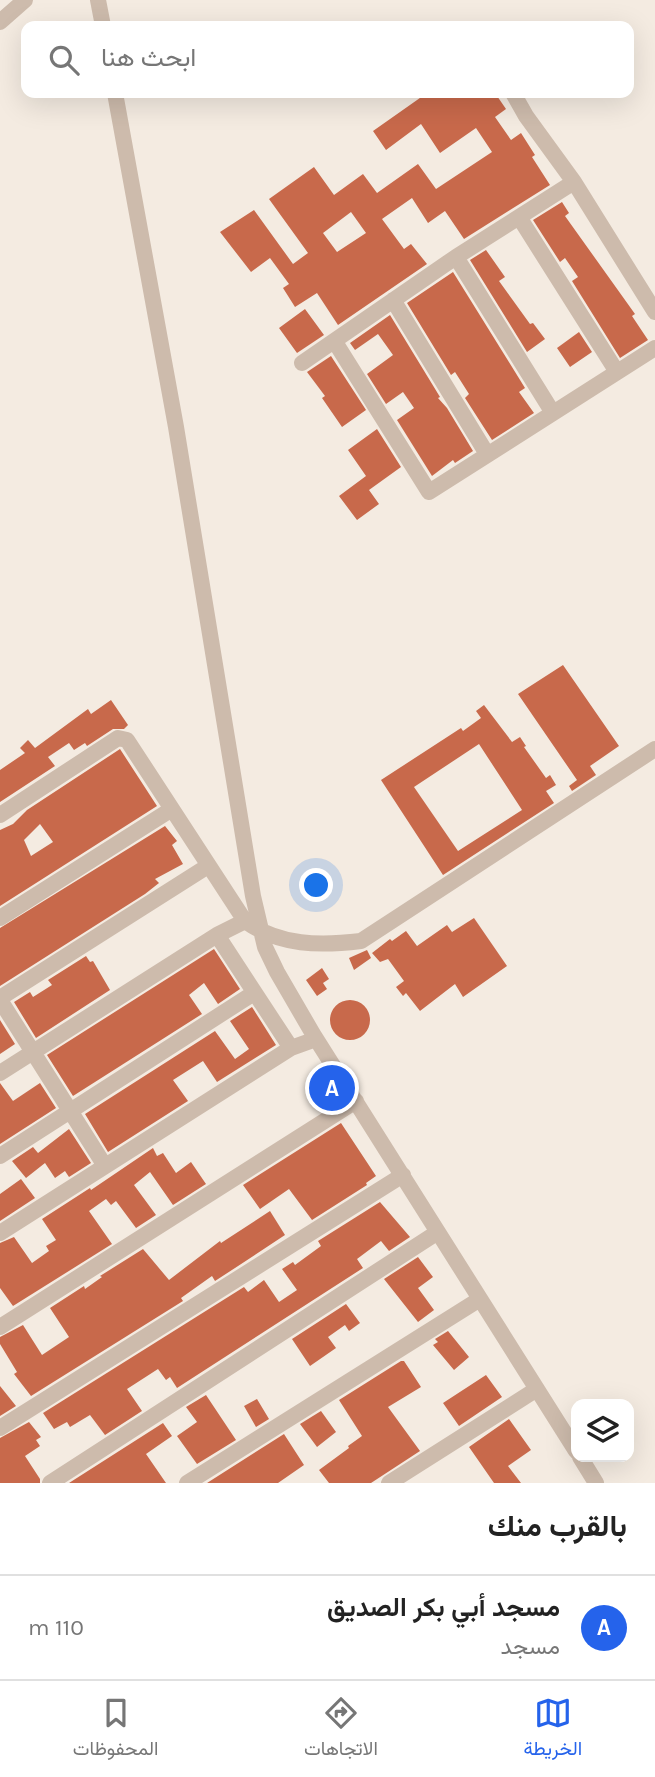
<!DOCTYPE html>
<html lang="ar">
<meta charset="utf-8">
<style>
:root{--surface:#fff;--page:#f6f6f6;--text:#222;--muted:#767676;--line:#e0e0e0;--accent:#2563eb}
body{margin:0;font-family:Karla,Vazirmatn,sans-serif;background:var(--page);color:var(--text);direction:rtl}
.controls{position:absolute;right:21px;bottom:21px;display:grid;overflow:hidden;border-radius:14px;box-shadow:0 7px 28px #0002}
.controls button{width:63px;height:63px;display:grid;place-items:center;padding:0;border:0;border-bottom:2px solid var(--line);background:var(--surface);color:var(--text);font:35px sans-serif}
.you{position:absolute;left:317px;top:886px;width:24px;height:24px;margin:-18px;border:5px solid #fff;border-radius:50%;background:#1a73e8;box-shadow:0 0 0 10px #1a73e833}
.badge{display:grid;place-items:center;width:46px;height:46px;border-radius:50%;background:var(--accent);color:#fff;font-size:23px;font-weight:700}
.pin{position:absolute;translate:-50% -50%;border:4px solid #fff;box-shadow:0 2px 7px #0006}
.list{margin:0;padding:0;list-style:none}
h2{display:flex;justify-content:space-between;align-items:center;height:91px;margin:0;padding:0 28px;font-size:30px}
h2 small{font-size:23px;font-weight:400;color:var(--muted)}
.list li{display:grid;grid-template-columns:46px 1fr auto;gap:21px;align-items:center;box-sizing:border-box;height:105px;padding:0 28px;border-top:2px solid var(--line)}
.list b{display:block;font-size:26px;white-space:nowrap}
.list p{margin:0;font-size:23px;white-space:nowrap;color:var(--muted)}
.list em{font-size:23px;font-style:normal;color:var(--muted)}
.icon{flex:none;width:38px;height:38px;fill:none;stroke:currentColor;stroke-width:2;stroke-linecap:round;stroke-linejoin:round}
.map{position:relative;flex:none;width:655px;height:1483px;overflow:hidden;direction:ltr}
.search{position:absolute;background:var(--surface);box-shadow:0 7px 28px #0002;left:21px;right:21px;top:21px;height:77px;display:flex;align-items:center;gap:18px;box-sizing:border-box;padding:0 24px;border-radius:14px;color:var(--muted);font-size:26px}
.sheet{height:196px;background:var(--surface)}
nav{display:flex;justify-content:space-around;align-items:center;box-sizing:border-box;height:98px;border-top:2px solid var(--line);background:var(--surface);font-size:19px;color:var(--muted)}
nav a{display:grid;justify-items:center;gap:4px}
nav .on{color:var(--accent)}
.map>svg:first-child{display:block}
.building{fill:#c8694b;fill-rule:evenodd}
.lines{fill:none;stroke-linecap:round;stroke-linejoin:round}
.minor{stroke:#cdbbac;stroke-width:16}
</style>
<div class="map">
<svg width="655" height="1483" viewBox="0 0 655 1483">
<rect width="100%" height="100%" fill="#f4ebe1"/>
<path class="building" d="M 427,93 L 495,93 L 506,109 L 495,117 L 511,140 L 521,133 L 535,155 L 532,157 L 550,185 L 464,239 L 445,211 L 428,223 L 412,198 L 382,219 L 404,249 L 411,244 L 427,264 L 338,325 L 317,293 L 295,307 L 283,288 L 289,284 L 270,258 L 251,272 L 220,232 L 254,210 L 293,264 L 308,253 L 269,199 L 314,167 L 334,195 L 363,174 L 377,193 L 418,164 L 436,189 L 492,152 L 476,128 L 440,153 L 421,124 L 386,150 L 373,131 ZM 351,212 L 366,233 L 337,252 L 323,233 Z
M 562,202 L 569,213 L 565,216 L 635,314 L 632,316 L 648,340 L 620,358 L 572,281 L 578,277 L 565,258 L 560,262 L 533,220 Z
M 486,250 L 505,277 L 499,281 L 530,324 L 533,323 L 545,339 L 527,352 L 470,260 Z
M 453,272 L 525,388 L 519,392 L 534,413 L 492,440 L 465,398 L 469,394 L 455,372 L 451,375 L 407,303 Z
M 305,309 L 324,335 L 297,353 L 279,328 Z
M 390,315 L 440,397 L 438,398 L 447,408 L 473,451 L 455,463 L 453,460 L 432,476 L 397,420 L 414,408 L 403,392 L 386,404 L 367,374 L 393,355 L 378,334 L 355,350 L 350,343 Z
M 579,332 L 592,352 L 570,367 L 557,348 Z
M 331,356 L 366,410 L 342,427 L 322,398 L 325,396 L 307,372 Z
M 377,429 L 401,467 L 369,490 L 379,504 L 357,520 L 339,496 L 366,476 L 348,450 Z
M 563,665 L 619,746 L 590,766 L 596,775 L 572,791 L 569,786 L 577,780 L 518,694 Z
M 111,700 L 128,725 L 124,729 L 113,729 L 87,746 L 85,743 L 74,750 L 69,743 L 48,757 L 55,766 L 0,802 L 0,770 L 25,753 L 20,748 L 28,740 L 35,748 L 88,709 L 91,714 Z
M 484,705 L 512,742 L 520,737 L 526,746 L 524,747 L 546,778 L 550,775 L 556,785 L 546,791 L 554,803 L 443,875 L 381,780 L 461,728 L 463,731 L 481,718 L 476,711 ZM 479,744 L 522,810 L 458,851 L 414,787 Z
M 120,749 L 157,806 L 0,906 L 0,830 L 13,824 L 27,810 ZM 40,824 L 53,842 L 31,856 L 24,840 Z
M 165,826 L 177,841 L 172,845 L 183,864 L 155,879 L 159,883 L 145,894 L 0,986 L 0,928 Z
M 474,918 L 507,966 L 463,997 L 455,984 L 420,1011 L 406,993 L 403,996 L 396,987 L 404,981 L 388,959 L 380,962 L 372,953 L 390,939 L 392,941 L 406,931 L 417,946 L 447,925 L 452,932 Z
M 214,949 L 240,989 L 218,1004 L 204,983 L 189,995 L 202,1014 L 73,1096 L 47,1055 Z
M 367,950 L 371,958 L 354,970 L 349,958 Z
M 86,956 L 90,962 L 93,961 L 110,990 L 36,1038 L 14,1002 L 30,992 L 33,997 L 52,985 L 48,980 Z
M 322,968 L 329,979 L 323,983 L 327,989 L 317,996 L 306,980 Z
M330 1020a20 20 0 1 1 40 0a20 20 0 1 1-40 0Z
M 252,1007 L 276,1045 L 217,1082 L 203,1061 L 173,1080 L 188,1101 L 108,1152 L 85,1114 L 215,1031 L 235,1059 L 249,1049 L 230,1021 Z
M 0,1020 L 15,1044 L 0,1054 Z
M 327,1076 L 341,1098 L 335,1102 L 320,1081 Z
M 0,1083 L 13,1101 L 40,1083 L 56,1108 L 0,1144 Z
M 341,1123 L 376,1176 L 366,1183 L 367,1185 L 312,1220 L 289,1189 L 260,1209 L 243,1185 Z
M 69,1129 L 91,1163 L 69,1177 L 65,1171 L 55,1178 L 45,1163 L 26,1178 L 12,1161 L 33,1147 L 38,1153 Z
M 153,1148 L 157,1156 L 163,1153 L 176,1173 L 191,1162 L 206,1184 L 173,1205 L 150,1172 L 134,1185 L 156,1215 L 136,1228 L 116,1201 L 111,1205 L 106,1199 L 89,1211 L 112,1244 L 13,1306 L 0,1288 L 0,1243 L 14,1237 L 32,1263 L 49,1251 L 46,1246 L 56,1240 L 42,1219 L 90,1188 L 91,1190 Z
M 21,1179 L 35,1198 L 0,1221 L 0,1194 Z
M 380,1202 L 410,1237 L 389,1251 L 381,1241 L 357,1259 L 363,1268 L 177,1388 L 170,1377 L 166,1380 L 158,1369 L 127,1389 L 142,1411 L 105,1435 L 90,1415 L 70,1427 L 67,1422 L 54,1429 L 43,1413 L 244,1287 L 248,1292 L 264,1280 L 279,1302 L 297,1290 L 282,1269 L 293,1262 L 295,1265 L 321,1246 L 318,1241 Z
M 270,1211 L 285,1235 L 235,1268 L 215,1281 L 212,1276 L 181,1298 L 183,1301 L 31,1396 L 14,1374 L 17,1372 L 0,1344 L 0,1337 L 23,1325 L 42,1355 L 69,1337 L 50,1308 L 84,1286 L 85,1289 L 102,1277 L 100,1276 L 143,1249 L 169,1280 L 220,1241 L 221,1243 Z
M 418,1257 L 433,1277 L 418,1288 L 434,1310 L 418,1322 L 384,1279 Z
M 346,1304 L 360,1323 L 349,1331 L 345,1325 L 328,1337 L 336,1348 L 310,1366 L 292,1339 Z
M 448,1331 L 469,1357 L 454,1370 L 433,1345 L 438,1342 L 435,1339 Z
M 401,1361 L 404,1361 L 421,1387 L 388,1407 L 420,1451 L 371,1483 L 329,1483 L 319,1470 L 349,1448 L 348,1446 L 362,1436 L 339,1400 Z
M 486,1375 L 502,1397 L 459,1426 L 443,1403 Z
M 0,1386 L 16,1406 L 0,1416 Z
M 206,1395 L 236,1440 L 197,1464 L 177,1436 L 197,1422 L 186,1407 Z
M 257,1399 L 269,1419 L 256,1427 L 244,1406 Z
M 321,1411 L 336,1432 L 317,1447 L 300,1424 Z
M 509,1419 L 531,1450 L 508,1466 L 521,1483 L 494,1483 L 469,1447 Z
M 29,1422 L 41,1437 L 36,1440 L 40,1446 L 25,1456 L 40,1479 L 40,1483 L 0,1483 L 0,1438 Z
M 163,1423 L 172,1436 L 146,1454 L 166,1483 L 69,1483 Z
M 284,1434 L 304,1465 L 278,1483 L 207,1483 Z"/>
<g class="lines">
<path class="minor" d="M 98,0 L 103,26
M 0,22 L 25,0
M 115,93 L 176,427 L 253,896 L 265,947 L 277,972 L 313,1034 L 576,1451
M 513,93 L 526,116 L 574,182
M 519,217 L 617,372
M 456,257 L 553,413
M 393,300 L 487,454
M 335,342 L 429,492 L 655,348
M 302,363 L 456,257 L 574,182 L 655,312
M 0,815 L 118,738 L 127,740 L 245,921 C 280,946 320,946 361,941 L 655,749
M 0,918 L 172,809
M 217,935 L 291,1048
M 0,998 L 208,866
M 0,1000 L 105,1166
M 0,1073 L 217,935 L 245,921
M 0,1156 L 254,993
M 0,1233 L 291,1048 L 316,1039
M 0,1327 L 356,1101
M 0,1428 L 403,1175
M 580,1457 L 596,1483
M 50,1483 L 438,1232
M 187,1483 L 480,1299
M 389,1483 L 537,1389"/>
</g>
</svg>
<div class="controls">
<button><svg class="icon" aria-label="layers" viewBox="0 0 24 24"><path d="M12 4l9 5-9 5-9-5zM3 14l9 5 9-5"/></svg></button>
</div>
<div class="you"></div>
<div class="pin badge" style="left:332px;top:1088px">A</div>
<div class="search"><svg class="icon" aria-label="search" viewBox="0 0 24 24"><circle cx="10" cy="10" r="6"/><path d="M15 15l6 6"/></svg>ابحث هنا</div>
</div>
<section class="sheet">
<h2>بالقرب منك<small></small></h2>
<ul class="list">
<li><span class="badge">A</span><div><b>مسجد أبي بكر الصديق</b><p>مسجد</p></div><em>110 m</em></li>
</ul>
</section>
<nav>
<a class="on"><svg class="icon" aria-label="map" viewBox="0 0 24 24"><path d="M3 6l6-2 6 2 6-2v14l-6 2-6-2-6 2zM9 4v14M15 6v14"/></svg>الخريطة</a>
<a><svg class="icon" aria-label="directions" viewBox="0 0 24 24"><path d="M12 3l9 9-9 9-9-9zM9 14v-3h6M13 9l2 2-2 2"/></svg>الاتجاهات</a>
<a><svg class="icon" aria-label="saved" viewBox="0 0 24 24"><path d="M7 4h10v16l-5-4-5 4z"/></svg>المحفوظات</a>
</nav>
